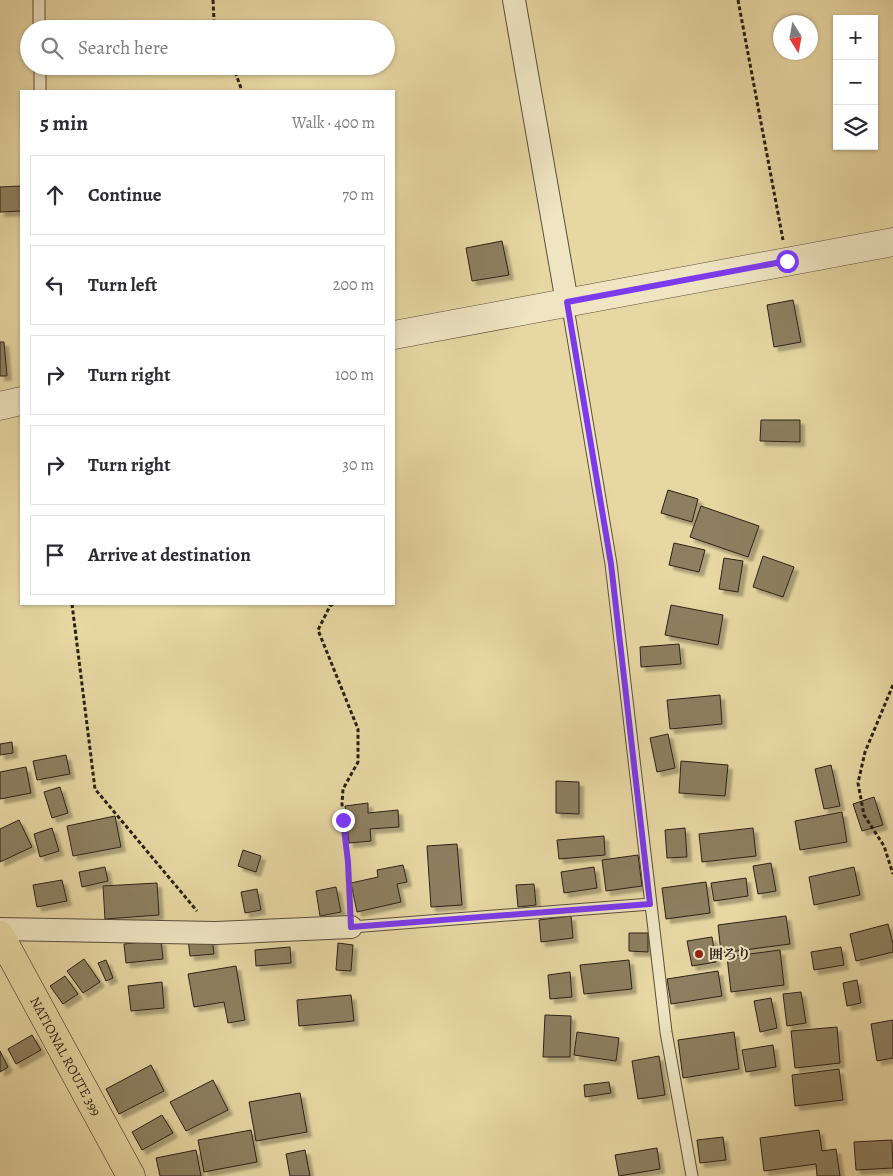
<!DOCTYPE html>
<meta charset="utf-8">
<style>
:root{--surface:#fff;--page:#f2f2f3;--text:#2b2b33;--muted:#7c7c81;--line:#e1e1e2}
body{margin:0;font-family:Alegreya,"Noto Serif JP",serif;background:var(--page);color:var(--text)}
.controls{position:absolute;right:15px;top:15px;display:grid;overflow:hidden;border-radius:0px;box-shadow:0 1px 4px #0004}
.controls button{width:45px;height:45px;display:grid;place-items:center;padding:0;border:0;border-bottom:1px solid var(--line);background:var(--surface);color:var(--text);font:25px sans-serif}
.compass{position:absolute;left:773px;top:15px;width:45px;height:45px;border-radius:50%;background:var(--surface);box-shadow:0 1px 4px #0004;rotate:169deg}
.stop{position:absolute;width:15px;height:15px;margin:-11px;border:4px solid #7c3aed;border-radius:50%;background:#fff}
.stop.end{background:#7c3aed;border-color:#fff;box-shadow:0 1px 5px #0008}
.list{margin:0;padding:0;list-style:none}
h2{display:flex;justify-content:space-between;align-items:center;height:65px;margin:0;padding:0 20px;font-size:21px}
h2 small{font-size:16px;font-weight:400;color:var(--muted)}
.list li{display:grid;grid-template-columns:32px 1fr auto;gap:15px;align-items:center;box-sizing:border-box;height:80px;margin:0 10px 10px;padding:0 10px;border:1px solid var(--line);border-radius:0px}
.list b{display:block;font-size:19px;white-space:nowrap}
.list em{font-size:16px;font-style:normal;color:var(--muted)}
.icon{flex:none;width:28px;height:28px;fill:none;stroke:currentColor;stroke-width:2;stroke-linecap:round;stroke-linejoin:round}
.map{position:relative;flex:none;width:893px;height:1176px;overflow:hidden}
.search{position:absolute;background:var(--surface);box-shadow:0 1px 4px #0004;left:20px;top:20px;width:375px;height:55px;display:flex;align-items:center;gap:12px;box-sizing:border-box;padding:0 18px;border-radius:28px;color:var(--muted);font-size:19px}
.panel{position:absolute;background:var(--surface);box-shadow:0 1px 4px #0004;left:20px;top:90px;width:375px;height:515px;border-radius:0px}
.map>svg:first-child{display:block}
.building{fill:#8d7f60;stroke:#2b2018;filter:url(#shadow)}
.lines{fill:none;stroke-linecap:round;stroke-linejoin:round}
.service-casing{stroke:#5a4e3b;stroke-width:13}
.minor-casing{stroke:#5a4e3b;stroke-width:24}
.tertiary-casing{stroke:#5a4e3b;stroke-width:29}
.trunk-casing{stroke:#2b2018;stroke-width:29}
.path{stroke:#2b2018;stroke-width:3;stroke-dasharray:4 2.5;stroke-linecap:butt}
.service{stroke:#efe5c3;stroke-width:11}
.minor{stroke:#efe5c3;stroke-width:22}
.tertiary{stroke:#efe5c3;stroke-width:28}
.trunk{stroke:#e7d7a3;stroke-width:28}
.route{stroke:#7c3aed;stroke-width:6}
.poi-dot{fill:#8f2418;stroke:#efe5c3;stroke-width:2}
.labels{text-anchor:middle;stroke-width:4;stroke-linejoin:round;paint-order:stroke}
.poi-label{font-size:14px;font-weight:bold;fill:#2b2018;stroke:#efe5c3;text-anchor:start}
.street-label{font-size:14px;fill:#2b2018;stroke:#efe5c3}
</style>
<div class="map">
<svg width="893" height="1176" viewBox="0 0 893 1176">
<defs>
<filter id="shadow"><feDropShadow dx="4.5" dy="4.5" stdDeviation="1" flood-color="#0004"/></filter>
</defs>
<rect width="100%" height="100%" fill="#e7d7a3"/>
<filter id="stains"><feTurbulence type="fractalNoise" baseFrequency=".004" numOctaves="4"/><feColorMatrix values="0 0 0 0 .2 0 0 0 0 .09 0 0 0 0 .02 0 0 0 .5 -.17"/></filter>
<radialGradient id="worn" r=".72"><stop offset=".6" stop-color="#630" stop-opacity="0"/><stop offset="1" stop-color="#630" stop-opacity=".3"/></radialGradient>
<path class="building" d="M 21,186 L 21,211 L 0,212 L 0,187 Z
M 502,241 L 509,275 L 472,281 L 466,248 Z
M 793,300 L 801,342 L 774,347 L 767,305 Z
M 0,342 L 4,342 L 7,376 L 0,376 Z
M 761,420 L 800,420 L 800,442 L 760,441 Z
M 668,490 L 698,499 L 692,522 L 661,513 Z
M 701,506 L 759,526 L 748,557 L 690,537 Z
M 674,543 L 705,550 L 699,572 L 669,565 Z
M 763,556 L 794,567 L 783,597 L 753,587 Z
M 724,558 L 743,561 L 738,592 L 719,589 Z
M 671,605 L 723,615 L 718,645 L 665,635 Z
M 679,644 L 681,664 L 641,667 L 640,647 Z
M 720,695 L 722,724 L 670,729 L 667,700 Z
M 668,734 L 675,768 L 657,772 L 650,738 Z
M 12,742 L 13,753 L 0,755 L 0,744 Z
M 66,755 L 70,774 L 37,780 L 33,761 Z
M 681,761 L 728,765 L 725,796 L 679,793 Z
M 831,765 L 840,806 L 824,809 L 815,769 Z
M 26,767 L 31,793 L 0,799 L 0,772 Z
M 556,781 L 579,782 L 579,814 L 556,813 Z
M 60,787 L 68,813 L 52,818 L 44,792 Z
M 874,797 L 883,825 L 862,831 L 853,804 Z
M 368,803 L 368,813 L 398,810 L 399,827 L 370,829 L 371,841 L 349,843 L 345,806 Z
M 842,812 L 847,842 L 800,850 L 795,821 Z
M 115,816 L 121,847 L 73,856 L 67,826 Z
M 19,820 L 32,847 L 0,862 L 0,829 Z
M 52,828 L 59,851 L 40,857 L 34,834 Z
M 685,828 L 687,857 L 667,858 L 665,830 Z
M 753,828 L 756,856 L 702,862 L 699,834 Z
M 604,836 L 605,855 L 559,859 L 557,840 Z
M 457,844 L 462,905 L 431,907 L 427,846 Z
M 243,850 L 261,856 L 256,872 L 238,866 Z
M 638,855 L 642,886 L 606,891 L 602,860 Z
M 771,863 L 776,891 L 758,894 L 753,866 Z
M 403,865 L 407,882 L 397,884 L 401,902 L 357,912 L 351,883 L 378,877 L 377,870 Z
M 105,867 L 108,881 L 82,887 L 79,872 Z
M 594,867 L 597,888 L 564,893 L 561,872 Z
M 854,867 L 860,895 L 814,905 L 809,877 Z
M 746,878 L 748,896 L 714,901 L 711,883 Z
M 62,880 L 67,901 L 37,907 L 33,885 Z
M 706,882 L 710,913 L 666,919 L 662,888 Z
M 157,883 L 159,915 L 105,919 L 103,886 Z
M 534,884 L 536,905 L 518,907 L 516,885 Z
M 336,887 L 341,912 L 320,916 L 316,891 Z
M 257,889 L 261,910 L 245,913 L 241,892 Z
M 571,916 L 573,938 L 541,942 L 539,920 Z
M 786,916 L 790,944 L 721,953 L 718,925 Z
M 888,924 L 893,944 L 893,952 L 856,961 L 850,934 Z
M 629,933 L 648,933 L 648,952 L 629,951 Z
M 212,937 L 214,954 L 190,956 L 188,939 Z
M 712,937 L 716,962 L 692,966 L 687,941 Z
M 161,940 L 163,959 L 126,963 L 124,944 Z
M 338,943 L 353,945 L 351,971 L 336,970 Z
M 290,947 L 291,963 L 256,966 L 255,950 Z
M 841,947 L 844,965 L 814,970 L 811,952 Z
M 780,950 L 784,985 L 731,992 L 727,957 Z
M 84,959 L 100,982 L 83,993 L 67,971 Z
M 106,960 L 113,978 L 106,981 L 98,963 Z
M 629,960 L 632,989 L 584,994 L 580,965 Z
M 236,966 L 245,1020 L 228,1023 L 224,1002 L 194,1007 L 188,974 Z
M 718,971 L 722,996 L 671,1004 L 667,979 Z
M 570,972 L 572,997 L 550,999 L 548,975 Z
M 65,976 L 78,994 L 63,1004 L 50,986 Z
M 857,980 L 861,1003 L 847,1006 L 843,983 Z
M 162,982 L 164,1008 L 131,1011 L 128,986 Z
M 801,992 L 806,1023 L 787,1026 L 783,994 Z
M 351,995 L 354,1021 L 299,1026 L 297,1000 Z
M 771,998 L 777,1028 L 760,1032 L 754,1001 Z
M 545,1015 L 571,1016 L 570,1057 L 543,1057 Z
M 893,1020 L 893,1058 L 877,1061 L 871,1024 Z
M 837,1027 L 840,1063 L 795,1068 L 791,1031 Z
M 577,1032 L 619,1038 L 616,1061 L 574,1055 Z
M 734,1032 L 739,1069 L 683,1078 L 678,1040 Z
M 32,1035 L 41,1050 L 16,1064 L 8,1049 Z
M 773,1045 L 776,1067 L 746,1072 L 742,1050 Z
M 0,1051 L 8,1067 L 0,1072 Z
M 659,1056 L 665,1095 L 638,1099 L 632,1061 Z
M 151,1065 L 164,1091 L 119,1114 L 106,1089 Z
M 839,1069 L 843,1100 L 795,1106 L 792,1075 Z
M 213,1080 L 228,1110 L 186,1131 L 170,1102 Z
M 609,1082 L 611,1093 L 585,1097 L 584,1085 Z
M 300,1093 L 307,1132 L 256,1141 L 249,1102 Z
M 162,1115 L 173,1133 L 142,1150 L 132,1132 Z
M 251,1130 L 257,1162 L 204,1172 L 198,1140 Z
M 819,1130 L 822,1151 L 836,1149 L 840,1176 L 817,1176 L 816,1164 L 764,1171 L 760,1138 Z
M 723,1137 L 726,1160 L 700,1163 L 697,1140 Z
M 892,1140 L 893,1168 L 856,1170 L 854,1142 Z
M 657,1148 L 660,1169 L 619,1176 L 615,1155 Z
M 196,1150 L 201,1176 L 160,1176 L 156,1158 Z
M 305,1150 L 310,1176 L 290,1176 L 286,1154 Z"/>
<g class="lines">
<g class="service-casing">
<path id="service" d="M 39,0 L 39,29
M 40,66 L 40,91
M 567,302 L 611,564 L 666,1032 L 692,1176
M 351,927 L 651,904"/>
</g>
<g class="minor-casing">
<path id="minor" d="M 514,0 L 567,302
M 0,929 L 216,933 L 351,927"/>
</g>
<g class="tertiary-casing">
<path id="tertiary" d="M 394,335 L 893,242
M 0,406 L 21,401"/>
</g>
<g class="trunk-casing">
<g id="trunk">
<path id="s1" d="M 0,935 L 131,1176"/>
</g>
</g>
<path class="path" d="M 213,0 L 214,21 L 218,29
M 738,0 L 783,240
M 233,66 L 242,91
M 72,604 L 95,789 L 197,911
M 333,604 L 330,606 L 318,630 L 358,729 L 358,762 L 343,789 L 342,804 L 348,862 L 350,907
M 893,685 L 865,752 L 858,783 L 864,815 L 884,846 L 893,874"/>
<use href="#service" class="service"/>
<use href="#minor" class="minor"/>
<use href="#tertiary" class="tertiary"/>
<use href="#trunk" class="trunk"/>
</g>
<g class="lines">
<path class="route" d="M 343,820 L 348,862 L 351,927 L 650,904 L 611,564 L 567,302 L 787,261"/>
</g>
<circle class="poi-dot" cx="699" cy="954" r="5"/>
<g class="labels">
<g class="poi-label">
<text x="709" y="959">囲ろり</text>
</g>
<g class="street-label">
<text dy="5" stroke="none"><textPath href="#s1" startOffset="138">NATIONAL ROUTE 399</textPath></text>
</g>
</g>
<rect width="100%" height="100%" filter="url(#stains)"/>
<rect width="100%" height="100%" fill="url(#worn)"/>
</svg>
<div class="controls">
<button>+</button>
<button>−</button>
<button><svg class="icon" aria-label="layers" viewBox="0 0 24 24"><path d="M12 4l9 5-9 5-9-5zM3 14l9 5 9-5"/></svg></button>
</div>
<svg class="compass" viewBox="-18 -18 36 36"><path d="M0-13l5 13h-10z" fill="#e53935"/><path d="M0 13l5-13h-10z" fill="#7c7c81"/></svg>
<div class="stop" style="left:787px;top:261px"></div>
<div class="stop end" style="left:343px;top:820px"></div>
<div class="search"><svg class="icon" aria-label="search" viewBox="0 0 24 24"><circle cx="10" cy="10" r="6"/><path d="M15 15l6 6"/></svg>Search here</div>
<section class="panel">
<h2>5 min<small>Walk · 400 m</small></h2>
<ul class="list">
<li><svg class="icon" aria-label="ahead" viewBox="0 0 24 24"><path d="M12 20V5M6 11l6-6 6 6"/></svg><div><b>Continue</b></div><em>70 m</em></li>
<li><svg class="icon" aria-label="left" viewBox="0 0 24 24"><path d="M17 20v-9H6M10 6l-5 5 5 5"/></svg><div><b>Turn left</b></div><em>200 m</em></li>
<li><svg class="icon" aria-label="right" viewBox="0 0 24 24"><path d="M7 20v-9h11M14 6l5 5-5 5"/></svg><div><b>Turn right</b></div><em>100 m</em></li>
<li><svg class="icon" aria-label="right" viewBox="0 0 24 24"><path d="M7 20v-9h11M14 6l5 5-5 5"/></svg><div><b>Turn right</b></div><em>30 m</em></li>
<li><svg class="icon" aria-label="arrive" viewBox="0 0 24 24"><path d="M6 21V4h12l-3 4 3 4H6"/></svg><div><b>Arrive at destination</b></div></li>
</ul>
</section>
</div>
